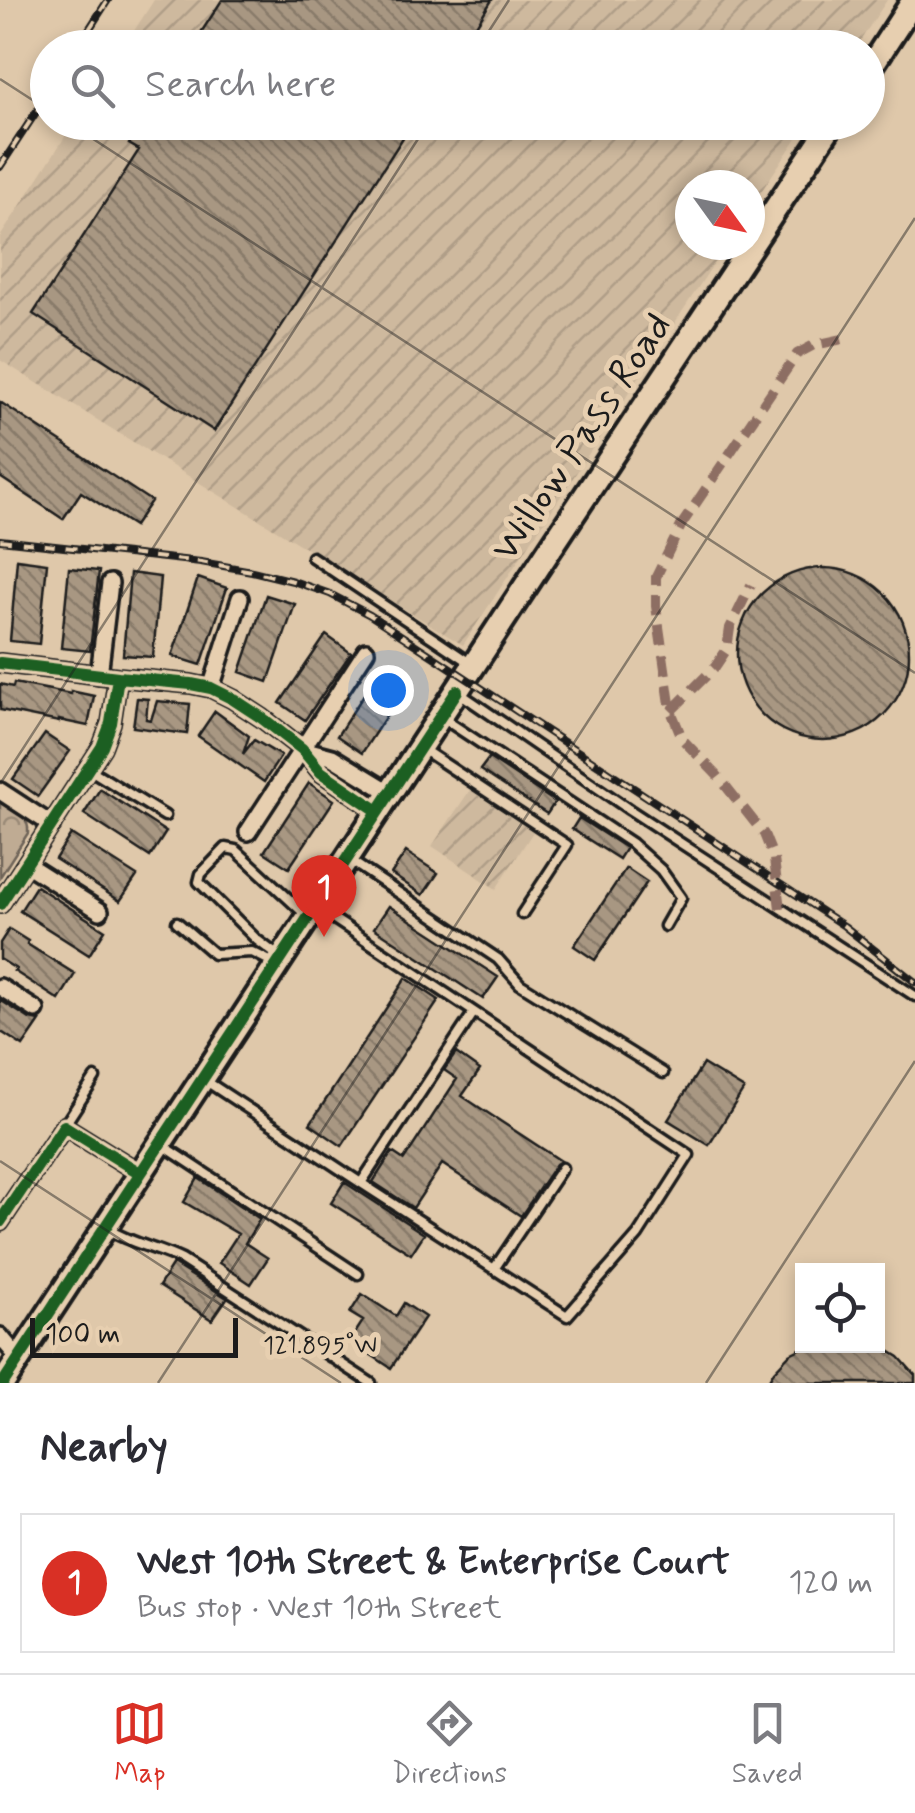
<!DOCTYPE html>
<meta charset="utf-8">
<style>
:root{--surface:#fff;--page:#f7f7f7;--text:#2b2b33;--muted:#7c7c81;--line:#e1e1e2;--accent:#d93025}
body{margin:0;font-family:Mynerve,sans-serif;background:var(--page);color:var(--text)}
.controls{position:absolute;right:30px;bottom:30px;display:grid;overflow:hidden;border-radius:0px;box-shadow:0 5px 15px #0003}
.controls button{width:90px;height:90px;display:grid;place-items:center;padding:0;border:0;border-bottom:2px solid var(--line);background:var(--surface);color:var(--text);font:50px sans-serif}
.compass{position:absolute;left:675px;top:170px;width:90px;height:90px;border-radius:50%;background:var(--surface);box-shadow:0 5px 15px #0003;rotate:123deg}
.scale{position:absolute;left:30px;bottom:25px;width:208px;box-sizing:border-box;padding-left:10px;border:5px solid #1c1c1c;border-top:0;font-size:28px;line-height:35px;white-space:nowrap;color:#1c1c1c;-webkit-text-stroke:8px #e7cfb0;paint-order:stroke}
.you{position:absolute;left:388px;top:690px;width:35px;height:35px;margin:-25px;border:8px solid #fff;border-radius:50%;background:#1a73e8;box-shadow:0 0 0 15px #1a73e833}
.badge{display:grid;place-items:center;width:65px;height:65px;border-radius:50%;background:var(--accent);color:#fff;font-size:32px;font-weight:700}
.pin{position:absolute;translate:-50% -82px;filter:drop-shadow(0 2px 5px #0008)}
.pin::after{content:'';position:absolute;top:52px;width:35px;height:30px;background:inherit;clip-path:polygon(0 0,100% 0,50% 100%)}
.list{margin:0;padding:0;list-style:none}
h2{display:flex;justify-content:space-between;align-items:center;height:130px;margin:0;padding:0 40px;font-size:42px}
h2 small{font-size:32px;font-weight:400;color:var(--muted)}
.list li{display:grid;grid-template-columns:65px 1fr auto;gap:30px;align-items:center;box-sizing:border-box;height:140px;margin:0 20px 20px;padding:0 20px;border:2px solid var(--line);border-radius:0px}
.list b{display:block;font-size:38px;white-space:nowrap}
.list p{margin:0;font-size:32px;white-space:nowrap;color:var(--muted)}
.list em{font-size:32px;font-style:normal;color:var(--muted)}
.icon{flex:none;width:55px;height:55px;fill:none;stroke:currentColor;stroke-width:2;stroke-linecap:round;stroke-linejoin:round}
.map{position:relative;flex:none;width:915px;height:1383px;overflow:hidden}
.search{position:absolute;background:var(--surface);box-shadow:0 5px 15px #0003;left:30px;right:30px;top:30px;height:110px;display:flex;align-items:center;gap:25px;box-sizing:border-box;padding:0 35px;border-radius:55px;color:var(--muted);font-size:38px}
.sheet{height:290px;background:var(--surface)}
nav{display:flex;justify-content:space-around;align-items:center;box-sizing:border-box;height:140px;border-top:2px solid var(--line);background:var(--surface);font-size:28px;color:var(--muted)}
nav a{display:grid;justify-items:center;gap:5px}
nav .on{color:var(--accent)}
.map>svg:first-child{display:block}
.industrial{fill:url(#industrial-furrows)}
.park{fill:url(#park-crowns);stroke:#6e6458;stroke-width:2.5}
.building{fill:url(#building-back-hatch);stroke:#1c1c1c;stroke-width:2.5}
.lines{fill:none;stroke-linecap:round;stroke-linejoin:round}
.service-casing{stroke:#1c1c1c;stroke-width:15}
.minor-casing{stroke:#1c1c1c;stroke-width:22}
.secondary-casing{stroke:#1c1c1c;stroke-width:30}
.service{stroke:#e7cfb0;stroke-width:8}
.minor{stroke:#e7cfb0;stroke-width:15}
.secondary{stroke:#e7cfb0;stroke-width:22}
.rail-casing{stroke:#1c1c1c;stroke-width:8}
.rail{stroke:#e7cfb0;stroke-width:4;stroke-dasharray:11;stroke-linecap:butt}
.quiet{stroke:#8d6e63;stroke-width:10;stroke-dasharray:20 10;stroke-linecap:butt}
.cycleway-casing{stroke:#e7cfb0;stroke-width:19}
.cycleway{stroke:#1b5e20;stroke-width:12}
.ticks{fill:none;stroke:#1c1c1c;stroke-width:2.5;stroke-opacity:0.45}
.labels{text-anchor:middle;stroke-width:10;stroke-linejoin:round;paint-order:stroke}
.street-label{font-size:40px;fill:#1c1c1c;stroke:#e7cfb0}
.ticks-label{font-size:25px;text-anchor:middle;fill:#1c1c1c;stroke:#e7cfb0;stroke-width:10;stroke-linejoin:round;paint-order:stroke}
</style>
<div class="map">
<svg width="915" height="1383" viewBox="0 0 915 1383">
<defs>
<pattern id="industrial-furrows" width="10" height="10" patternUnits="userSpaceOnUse" patternTransform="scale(2.5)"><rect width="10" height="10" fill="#ceb99e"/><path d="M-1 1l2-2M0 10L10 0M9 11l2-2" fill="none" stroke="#b09e88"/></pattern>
<pattern id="park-crowns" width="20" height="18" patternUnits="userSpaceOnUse" patternTransform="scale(2.5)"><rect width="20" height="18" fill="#bfab93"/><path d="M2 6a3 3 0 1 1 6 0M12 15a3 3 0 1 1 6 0" fill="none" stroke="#9a8a77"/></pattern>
<pattern id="building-back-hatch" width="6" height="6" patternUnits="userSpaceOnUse" patternTransform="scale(2.5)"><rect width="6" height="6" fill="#a89782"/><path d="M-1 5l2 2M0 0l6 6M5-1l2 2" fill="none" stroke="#887a6a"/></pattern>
</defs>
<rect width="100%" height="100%" fill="#dfc8aa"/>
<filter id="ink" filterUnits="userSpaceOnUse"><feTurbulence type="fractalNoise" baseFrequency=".01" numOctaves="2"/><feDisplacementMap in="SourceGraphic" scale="20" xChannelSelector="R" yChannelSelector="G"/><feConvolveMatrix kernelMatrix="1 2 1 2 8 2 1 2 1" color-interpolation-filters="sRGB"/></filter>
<g filter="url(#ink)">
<path class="industrial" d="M 154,0 L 887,0 L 856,47 L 123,48 Z
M 74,123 L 807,123 L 750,208 L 750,185 L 690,185 L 690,245 L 726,245 L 463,645 L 0,360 L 0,237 Z
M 470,790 L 533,832 L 496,889 L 432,846 Z"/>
<path class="park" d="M 0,802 C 14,810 30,815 28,833 L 0,877 Z"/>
<path class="building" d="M 222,0 L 492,0 L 462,48 L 191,48 Z
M 143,122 L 413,122 L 214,431 L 33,314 L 139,150 L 129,144 Z
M 0,402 L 151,501 L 134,526 L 81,492 L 63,519 L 0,477 Z
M 17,559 L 47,563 L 39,644 L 10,641 Z
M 69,568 L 99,571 L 90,651 L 61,648 Z
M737 654a86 86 0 1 1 172 0a86 86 0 1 1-172 0Z
M 130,573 L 160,577 L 153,657 L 123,655 Z
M 198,578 L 227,588 L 201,665 L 172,656 Z
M 266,595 L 295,604 L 268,682 L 240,672 Z
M 326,635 L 351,653 L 305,720 L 280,703 Z
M 381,668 L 406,685 L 362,753 L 337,736 Z
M 14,683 L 71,694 L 71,691 L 94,696 L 88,726 L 59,720 L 59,722 L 0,710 L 0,684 L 13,687 Z
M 137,698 L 148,699 L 146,719 L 151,720 L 157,701 L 190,704 L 187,734 L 133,727 Z
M 215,711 L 249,736 L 243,754 L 254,740 L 281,756 L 264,782 L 198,736 Z
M 45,734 L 70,751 L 38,796 L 13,779 Z
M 489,758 L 555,802 L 547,814 L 480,770 Z
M 309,783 L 334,800 L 289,868 L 264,852 Z
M 100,789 L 166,832 L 150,857 L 84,814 Z
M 579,818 L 626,848 L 619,859 L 572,829 Z
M 71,834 L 137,876 L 120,901 L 55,859 Z
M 406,852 L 438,873 L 423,895 L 391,874 Z
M 626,868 L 647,882 L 595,960 L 574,946 Z
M 36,886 L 105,930 L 89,955 L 20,911 Z
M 389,906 L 498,977 L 483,999 L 374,928 Z
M 9,929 L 28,941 L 27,944 L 75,974 L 59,1000 L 14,971 L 16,969 L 0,959 L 0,943 Z
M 406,978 L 439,1000 L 342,1146 L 310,1124 Z
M 0,1000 L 30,1019 L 40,1021 L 23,1046 L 0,1031 Z
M 456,1053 L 480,1070 L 462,1096 L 561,1161 L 556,1164 L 521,1216 L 442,1164 L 413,1208 L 373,1182 L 392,1152 L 404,1160 L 457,1079 L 444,1070 Z
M 703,1064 L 744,1089 L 709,1145 L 668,1120 Z
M 198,1178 L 260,1219 L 245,1243 L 268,1258 L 251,1284 L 219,1263 L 238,1234 L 184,1202 Z
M 344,1182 L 424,1234 L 411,1254 L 331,1203 Z
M 173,1264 L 227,1298 L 212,1320 L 159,1286 Z
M 362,1294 L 396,1316 L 404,1303 L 425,1317 L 391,1368 L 350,1341 L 363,1321 L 350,1313 Z
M 806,1346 L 881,1346 L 899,1357 L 915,1375 L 915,1383 L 767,1383 L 774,1371 L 790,1354 Z"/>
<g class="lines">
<g class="service-casing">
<path id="service" d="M 312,557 L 470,663
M 461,694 L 630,810 L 915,996
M 444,719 L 631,843 L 661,870 L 681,898 L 665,926
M 424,750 L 567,845 L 522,914
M 89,769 L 165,816
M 351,861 L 498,959 L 520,984 L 663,1073
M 177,922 L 214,954 L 252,952 L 274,963
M 277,955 L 257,940 L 199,882 L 201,874 L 226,848 L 236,850 L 305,914
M 206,1081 L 361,1183 L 474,1012 L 319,909
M 64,1126 L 95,1078
M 164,1146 L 358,1274
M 361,1183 L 567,1316 L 638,1235 L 689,1155 L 474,1012
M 109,1230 C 132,1244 158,1248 182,1260 L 371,1383
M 494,1269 L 562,1168"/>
</g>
<g class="minor-casing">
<path id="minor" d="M 0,663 L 118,677 L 111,723 L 102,747 L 0,904
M 99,675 L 110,583
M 118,677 L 191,684 L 211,688 L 233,699 L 262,718 L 302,749 L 321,772 L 378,811
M 211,688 L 240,598
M 302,749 L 332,757 L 391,793
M 0,791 L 52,825
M 248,832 L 366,651
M 26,864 L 100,911
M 0,987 L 36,1010
M 0,1222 L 64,1126 L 140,1173
M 0,1336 L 19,1359"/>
</g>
<g class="secondary-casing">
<path id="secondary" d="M 868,71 L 914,0
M 3,1383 L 546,555 L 833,122"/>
</g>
<use href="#service" class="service"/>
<use href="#minor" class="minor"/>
<use href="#secondary" class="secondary"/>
<g class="rail-casing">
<path id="rail" d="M 77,48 L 108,0
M 0,167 L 48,94
M 0,540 L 201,562 L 252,571 L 293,581 L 330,594 L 370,615 L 844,926 L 915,982"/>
</g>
<use href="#rail" class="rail"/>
<path class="quiet" d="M 671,711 L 715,667 L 727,649 L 730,628 L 751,585
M 780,909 L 774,859 L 764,834 L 717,775 L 683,740 L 671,711 L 656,606 L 656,577 L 682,524 L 797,354 L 814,345 L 843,339"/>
<g class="cycleway-casing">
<path id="cycleway" d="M 0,663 L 118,677 L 111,723 L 102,747 L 0,904
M 118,677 L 191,684 L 211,688 L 233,699 L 262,718 L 302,749 L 321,772 L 378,811
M 0,1222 L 64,1126 L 140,1173
M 3,1383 L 457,691"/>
</g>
<use href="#cycleway" class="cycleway"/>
</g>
</g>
<path class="ticks" d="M 478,48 L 509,0M 0,79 L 48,110M 67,122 L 915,673M 0,784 L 429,122M 0,1161 L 341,1383M 158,1383 L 915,218M 706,1383 L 915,1061"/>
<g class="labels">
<g class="street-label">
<text transform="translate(580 436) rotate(-56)" y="14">Willow Pass Road</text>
</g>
</g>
<g class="ticks-label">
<text x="320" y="1353">121.895°W</text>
</g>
</svg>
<div class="controls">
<button><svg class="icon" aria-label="locate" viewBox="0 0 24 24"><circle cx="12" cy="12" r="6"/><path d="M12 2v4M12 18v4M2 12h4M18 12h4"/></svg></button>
</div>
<svg class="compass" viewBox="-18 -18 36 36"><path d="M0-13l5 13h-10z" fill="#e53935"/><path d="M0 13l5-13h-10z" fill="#7c7c81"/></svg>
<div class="scale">100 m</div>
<div class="you"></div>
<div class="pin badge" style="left:324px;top:937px">1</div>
<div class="search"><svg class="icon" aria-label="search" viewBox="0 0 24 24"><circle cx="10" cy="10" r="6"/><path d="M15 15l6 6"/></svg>Search here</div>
</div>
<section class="sheet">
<h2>Nearby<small></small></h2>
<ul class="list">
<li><span class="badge">1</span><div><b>West 10th Street &amp; Enterprise Court</b><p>Bus stop · West 10th Street</p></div><em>120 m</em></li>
</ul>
</section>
<nav>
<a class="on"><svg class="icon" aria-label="map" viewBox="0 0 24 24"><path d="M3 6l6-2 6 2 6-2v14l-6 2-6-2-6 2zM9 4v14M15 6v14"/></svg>Map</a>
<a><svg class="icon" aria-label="directions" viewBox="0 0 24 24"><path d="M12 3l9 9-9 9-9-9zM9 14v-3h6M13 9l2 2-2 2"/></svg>Directions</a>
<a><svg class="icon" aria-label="saved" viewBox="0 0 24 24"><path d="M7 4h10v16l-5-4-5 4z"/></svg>Saved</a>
</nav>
